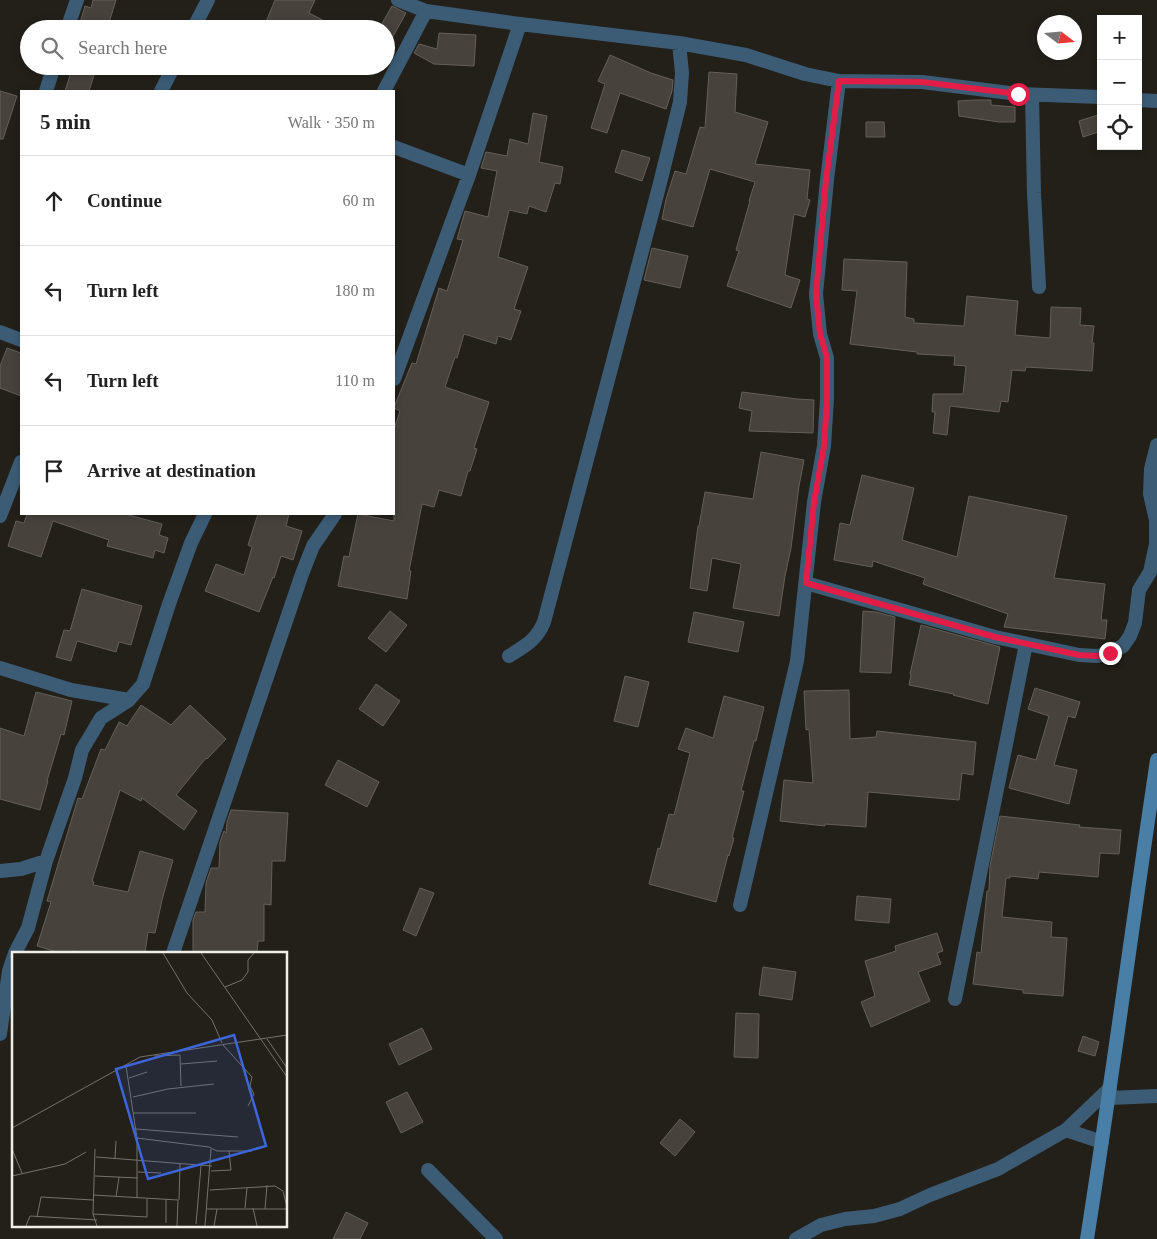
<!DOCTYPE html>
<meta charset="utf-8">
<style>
:root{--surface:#fff;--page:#f2f2f2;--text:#222;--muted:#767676;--line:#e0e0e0}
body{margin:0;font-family:"Times New Roman",serif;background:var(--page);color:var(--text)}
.controls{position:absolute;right:15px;top:15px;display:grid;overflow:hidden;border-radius:0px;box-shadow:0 2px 8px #0003}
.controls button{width:45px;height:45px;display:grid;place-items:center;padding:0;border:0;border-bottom:1px solid var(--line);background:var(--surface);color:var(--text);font:25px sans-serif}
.compass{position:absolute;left:1037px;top:15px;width:45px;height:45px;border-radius:50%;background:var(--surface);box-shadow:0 2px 8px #0003;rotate:106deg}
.stop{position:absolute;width:15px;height:15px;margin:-11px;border:4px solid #e11d48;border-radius:50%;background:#fff}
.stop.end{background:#e11d48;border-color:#fff;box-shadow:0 1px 5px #0008}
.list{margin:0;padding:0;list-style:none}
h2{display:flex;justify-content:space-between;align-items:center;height:65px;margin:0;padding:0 20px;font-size:21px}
h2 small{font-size:16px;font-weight:400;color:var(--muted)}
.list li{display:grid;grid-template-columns:32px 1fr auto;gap:15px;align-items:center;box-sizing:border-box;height:90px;padding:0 20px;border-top:1px solid var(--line)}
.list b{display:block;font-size:19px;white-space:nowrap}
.list em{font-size:16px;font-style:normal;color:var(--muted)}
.icon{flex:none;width:28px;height:28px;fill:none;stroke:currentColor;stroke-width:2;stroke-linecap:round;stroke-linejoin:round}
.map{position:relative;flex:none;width:1157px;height:1239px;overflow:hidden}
.search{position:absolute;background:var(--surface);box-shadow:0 2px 8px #0003;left:20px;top:20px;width:375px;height:55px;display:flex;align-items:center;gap:12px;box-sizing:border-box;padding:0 18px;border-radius:28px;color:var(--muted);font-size:19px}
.panel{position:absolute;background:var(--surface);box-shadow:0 2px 8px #0003;left:20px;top:90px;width:375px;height:425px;border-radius:0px}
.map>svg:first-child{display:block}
.building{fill:#47423b;stroke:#655f58}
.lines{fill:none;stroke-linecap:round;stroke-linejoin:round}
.minor{stroke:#3c5c76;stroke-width:14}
.secondary{stroke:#497ea7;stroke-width:14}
.route{stroke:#e11d48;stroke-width:6}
.inset-road{fill:none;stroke:#74726c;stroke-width:1}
.view{fill:#3d66db;fill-opacity:0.15;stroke:#3d66db;stroke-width:2.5}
.inset-edge{fill:none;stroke:#f0eee9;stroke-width:2.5}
</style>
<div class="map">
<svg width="1157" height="1239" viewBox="0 0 1157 1239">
<rect width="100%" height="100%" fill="#222019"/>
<path class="building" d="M 93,0 L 116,0 L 107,29 L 98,29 L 80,23 L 85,6 L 91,8 Z
M 275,0 L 315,0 L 309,13 L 340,29 L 263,29 Z
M 392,6 L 406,13 L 386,49 L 386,29 L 379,29 Z
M 439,33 L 476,35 L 474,66 L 434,64 L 414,53 L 419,44 L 437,49 Z
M 610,55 L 651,73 L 673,80 L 672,91 L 666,109 L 620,93 L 607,133 L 591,128 L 605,84 L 598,81 Z
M 73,66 L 97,66 L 89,91 L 65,91 Z
M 709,72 L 737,74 L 735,112 L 768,122 L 755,164 L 810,170 L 807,199 L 810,200 L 805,217 L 794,214 L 785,275 L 800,280 L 791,308 L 727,286 L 739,251 L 736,250 L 750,201 L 749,201 L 755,182 L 710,169 L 693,227 L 662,219 L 666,199 L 675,171 L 686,174 L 700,127 L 705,128 Z
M 0,91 L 17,96 L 3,139 L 0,139 Z
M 975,100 L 991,100 L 991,105 L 1015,107 L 1015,122 L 999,122 L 959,116 L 958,101 Z
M 533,113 L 547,116 L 539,162 L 563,167 L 560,184 L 555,183 L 546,212 L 529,206 L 527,214 L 509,210 L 498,257 L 528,267 L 514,309 L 521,311 L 511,340 L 498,336 L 496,344 L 464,334 L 457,358 L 455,357 L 445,387 L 489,402 L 474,448 L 477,449 L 470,471 L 468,471 L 461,496 L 439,490 L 434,507 L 422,504 L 409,571 L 411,571 L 407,599 L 338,586 L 344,556 L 349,557 L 358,514 L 394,521 L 394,429 L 400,411 L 394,408 L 394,407 L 412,363 L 416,364 L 439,288 L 447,291 L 463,240 L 457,239 L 465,211 L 488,217 L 497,171 L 481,168 L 486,152 L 507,156 L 510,139 L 528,144 Z
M 1101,114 L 1101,131 L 1083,137 L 1079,121 Z
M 866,122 L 884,122 L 885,137 L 866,137 Z
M 622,150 L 650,158 L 642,181 L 615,172 Z
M 652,248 L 688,256 L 680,288 L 644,280 Z
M 844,259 L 907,262 L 905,317 L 914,319 L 914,323 L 964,326 L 967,296 L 1018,301 L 1015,335 L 1050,338 L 1051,307 L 1081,308 L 1080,325 L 1094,326 L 1092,343 L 1094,343 L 1092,371 L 1026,367 L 1025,371 L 1012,370 L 1008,402 L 1001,401 L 999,412 L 950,406 L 947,435 L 933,433 L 935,412 L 932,412 L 933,394 L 963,394 L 966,366 L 954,365 L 955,356 L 917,354 L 917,352 L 850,344 L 857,291 L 842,290 Z
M 7,348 L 21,353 L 21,396 L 0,388 L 0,366 Z
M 742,392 L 797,399 L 814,400 L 813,433 L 749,431 L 752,411 L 739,408 Z
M 761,452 L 804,460 L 799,486 L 791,548 L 785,576 L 779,616 L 733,608 L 741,564 L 712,558 L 707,591 L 690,588 L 698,526 L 699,526 L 705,492 L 753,499 Z
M 862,475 L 914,488 L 902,540 L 957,557 L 969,496 L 1067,516 L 1054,578 L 1105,584 L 1101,620 L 1107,620 L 1105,639 L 1004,627 L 1008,614 L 923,584 L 925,578 L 873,561 L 872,567 L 834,560 L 840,523 L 850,525 Z
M 27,514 L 125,514 L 162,524 L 159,535 L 168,538 L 164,553 L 155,550 L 153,558 L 107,546 L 109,540 L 53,521 L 41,557 L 8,546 L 16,521 L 24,523 Z
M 258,514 L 289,514 L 286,526 L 302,531 L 293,560 L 281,556 L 274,578 L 273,577 L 259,612 L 205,591 L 216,564 L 244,575 L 252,547 L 248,545 Z
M 82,589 L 142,606 L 131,645 L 119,642 L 116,652 L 77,641 L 71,661 L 56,657 L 64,630 L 70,631 Z
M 390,611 L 407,625 L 386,652 L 368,638 Z
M 863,611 L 876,612 L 895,617 L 891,673 L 860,672 Z
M 694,612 L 744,622 L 738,652 L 688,642 Z
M 921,625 L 1000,647 L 988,704 L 953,695 L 954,694 L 909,685 L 911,675 L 910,674 Z
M 625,676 L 649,682 L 638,727 L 614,721 Z
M 376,684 L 400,701 L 383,726 L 359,709 Z
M 1035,688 L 1080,702 L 1075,718 L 1068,716 L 1054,765 L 1077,770 L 1069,804 L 1009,788 L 1018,755 L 1036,760 L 1049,716 L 1028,709 Z
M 849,690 L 850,739 L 876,737 L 877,731 L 976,742 L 973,775 L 962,773 L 959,800 L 868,792 L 866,827 L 825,824 L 825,826 L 780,821 L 784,780 L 813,783 L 809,729 L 806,730 L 804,691 Z
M 36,692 L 72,701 L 64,735 L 61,734 L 47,781 L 48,781 L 40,810 L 0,799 L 0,728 L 24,736 Z
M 724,696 L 764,707 L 756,741 L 754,741 L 741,791 L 744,791 L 732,838 L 734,838 L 729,856 L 728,855 L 716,902 L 649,884 L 658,848 L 660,849 L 669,814 L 674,815 L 690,753 L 678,749 L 686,728 L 713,738 Z
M 141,705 L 171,725 L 190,705 L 226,739 L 207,759 L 206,758 L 176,795 L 197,811 L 184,830 L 142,798 L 141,801 L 120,790 L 92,881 L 94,882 L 93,885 L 128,892 L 140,851 L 173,860 L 162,900 L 155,933 L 148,932 L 145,953 L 87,953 L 73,951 L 72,953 L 60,953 L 37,946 L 51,902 L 47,901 L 78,798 L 82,799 L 101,749 L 105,750 L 119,722 L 127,726 Z
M 338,760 L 379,782 L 367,807 L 325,785 Z
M 231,810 L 288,813 L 285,861 L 272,861 L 271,905 L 264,904 L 264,941 L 258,941 L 257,953 L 193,953 L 193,920 L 196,912 L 205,912 L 206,883 L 211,868 L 219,868 L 220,842 L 224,831 L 226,833 L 227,822 Z
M 1000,816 L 1080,825 L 1079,827 L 1121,830 L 1119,854 L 1100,853 L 1098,877 L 1039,872 L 1038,879 L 1010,876 L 1010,878 L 1006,878 L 1002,917 L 1052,922 L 1051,937 L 1067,938 L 1063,996 L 1023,993 L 1023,990 L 973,984 L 977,952 L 981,953 L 987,891 L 989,891 L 990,866 Z
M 420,888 L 434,893 L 416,936 L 403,930 Z
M 857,896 L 891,899 L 889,923 L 855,920 Z
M 937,933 L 943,951 L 937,953 L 941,964 L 918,972 L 930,1001 L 871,1027 L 861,1002 L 875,996 L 865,961 L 896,951 L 895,946 Z
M 763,967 L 796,972 L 792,1000 L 759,995 Z
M 736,1013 L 759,1014 L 758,1058 L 734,1057 Z
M 422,1028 L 432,1049 L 399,1065 L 389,1044 Z
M 1083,1036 L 1099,1042 L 1095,1056 L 1078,1051 Z
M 407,1092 L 423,1122 L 401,1133 L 386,1102 Z
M 680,1119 L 695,1132 L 675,1156 L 660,1143 Z
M 346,1212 L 368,1223 L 360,1239 L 333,1239 Z"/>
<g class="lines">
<path class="minor" d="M 398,0 L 426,11
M 67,29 L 77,0
M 193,29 L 208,0
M 46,91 L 54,66
M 161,91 L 174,66
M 384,91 L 426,11 L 520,24 L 679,43 L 746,55 L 805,74 L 839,81 L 922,82 L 1018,94 L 1101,97
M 1032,95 L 1034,193 L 1039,287
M 1138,100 L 1157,101
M 394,147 L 469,175
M 0,332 L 21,340
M 394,379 L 469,175 L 520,24
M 0,516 L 21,462
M 806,583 L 995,637 L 1079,655 L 1097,656 L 1110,653 L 1123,646 L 1130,636 L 1135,623 L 1139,590 L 1150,572 L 1156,544 L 1156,520 L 1150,494 L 1151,469 L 1157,445
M 509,656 C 525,646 536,641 544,622 L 659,187 L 680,102 L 682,73 L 679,43
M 0,668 L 71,690 L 129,700
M 0,871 L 21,869 L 46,861
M 740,905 L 797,661 L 814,502 L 824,446 L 827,399 L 827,358 L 820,334 L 816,294 L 827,180 L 839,81
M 15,953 L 28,928 L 46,861 L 75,778 L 82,750 L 101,718 L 129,700 L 143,684 L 169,604 L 191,543 L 205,514
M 173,953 L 302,574 L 313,546 L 335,514
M 955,999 L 1026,644
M 0,1034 L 9,971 L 14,956
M 1109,1098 L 1157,1096
M 1066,1130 L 1102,1142
M 428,1170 L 496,1239
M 796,1239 L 821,1225 L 845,1219 L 874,1216 L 900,1209 L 930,1195 L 998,1169 L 1066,1130 L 1110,1088"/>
<path class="secondary" d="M 1087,1239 C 1112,1080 1133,920 1157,760"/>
</g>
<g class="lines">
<path class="route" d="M 1018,94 L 922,82 L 839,81 L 826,180 L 816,294 L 820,334 L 827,358 L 827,399 L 824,446 L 814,502 L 806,583 L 995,637 L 1079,655 L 1097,656 L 1110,653"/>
</g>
<g transform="translate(12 952)">
<rect width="275" height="275" fill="#222019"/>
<path class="inset-road" d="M 151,1 L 175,41 L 200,68 L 210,91M 189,1 L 275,125M 213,35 L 230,28 L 236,20 L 236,8 L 242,1M 255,87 L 275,116M 211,93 L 240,125 L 238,134 L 242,142 L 236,154M 142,104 L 168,103 L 169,134M 169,112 L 205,109M 114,114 L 125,186 L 197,195 L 205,199 L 240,199M 117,126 L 135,120M 121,145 L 156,137 L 202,132M 121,161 L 184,161M 0,176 L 128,105 L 275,83M 124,177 L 226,185M 125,186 L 125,246M 0,197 L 10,221M 83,197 L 81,262 L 85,274M 84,205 L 200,214M 103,206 L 104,189M 199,219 L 219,218 L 217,199M 126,220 L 149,221M 0,224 L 53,212 L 74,200M 83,224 L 126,226M 198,238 L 263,234 L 271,239 L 275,255M 81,243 L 166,248 L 165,274M 104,245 L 107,225M 167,248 L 168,212M 233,256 L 235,236M 241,256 L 245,274M 195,257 L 253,257 L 255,233M 253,257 L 275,257M 81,262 L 135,265 L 135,247M 25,265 L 29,245 L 81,248M 154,271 L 154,247M 184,272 L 189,214M 14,274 L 18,264 L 85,268M 193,274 L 199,197M 202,274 L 205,257"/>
<path class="view" d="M 222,83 L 254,194 L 136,227 L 104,117 Z"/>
<rect width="275" height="275" class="inset-edge"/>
</g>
</svg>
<div class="controls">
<button>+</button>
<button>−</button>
<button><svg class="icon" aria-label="locate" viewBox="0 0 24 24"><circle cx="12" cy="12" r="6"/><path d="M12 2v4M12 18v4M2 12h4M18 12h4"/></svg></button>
</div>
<svg class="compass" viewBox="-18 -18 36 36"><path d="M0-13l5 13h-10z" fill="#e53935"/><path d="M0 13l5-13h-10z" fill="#767676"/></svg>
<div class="stop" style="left:1018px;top:94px"></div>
<div class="stop end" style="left:1110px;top:653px"></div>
<div class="search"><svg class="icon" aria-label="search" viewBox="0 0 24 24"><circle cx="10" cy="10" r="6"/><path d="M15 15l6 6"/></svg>Search here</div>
<section class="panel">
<h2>5 min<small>Walk · 350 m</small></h2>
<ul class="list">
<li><svg class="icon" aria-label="ahead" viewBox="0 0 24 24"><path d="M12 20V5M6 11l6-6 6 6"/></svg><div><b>Continue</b></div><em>60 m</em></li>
<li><svg class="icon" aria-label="left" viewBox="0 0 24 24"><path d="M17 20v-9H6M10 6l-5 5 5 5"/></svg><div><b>Turn left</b></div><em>180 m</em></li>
<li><svg class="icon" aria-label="left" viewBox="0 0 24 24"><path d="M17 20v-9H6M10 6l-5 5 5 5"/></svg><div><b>Turn left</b></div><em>110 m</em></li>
<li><svg class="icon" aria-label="arrive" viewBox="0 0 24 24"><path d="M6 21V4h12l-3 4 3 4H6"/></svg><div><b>Arrive at destination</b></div></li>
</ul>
</section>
</div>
